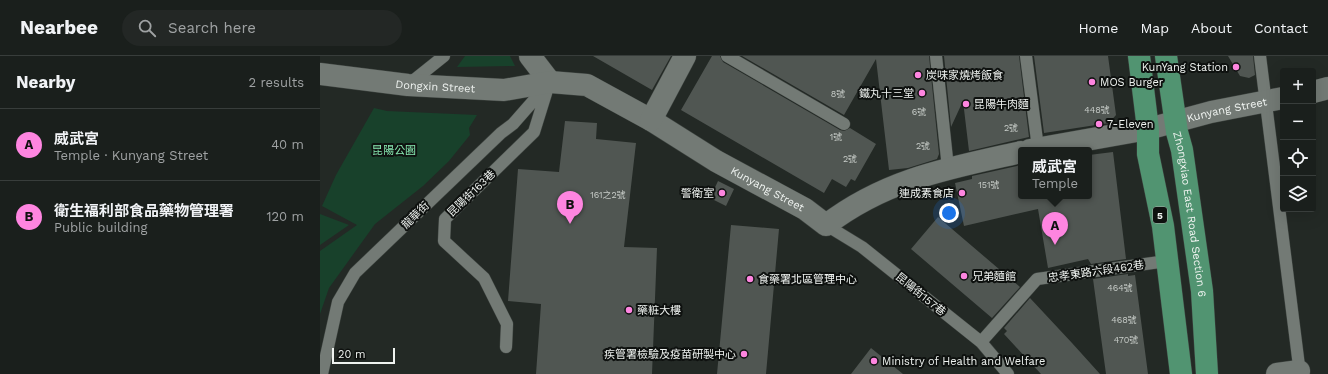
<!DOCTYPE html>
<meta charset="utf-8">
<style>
:root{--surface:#1a1f1c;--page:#232725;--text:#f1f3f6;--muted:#9fa2a3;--line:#383d3b;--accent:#fe85e0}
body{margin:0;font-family:"Work Sans","Noto Sans TC",sans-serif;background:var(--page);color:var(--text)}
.controls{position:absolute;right:12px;top:12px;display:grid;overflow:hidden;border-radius:4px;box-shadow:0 4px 16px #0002}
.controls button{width:36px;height:36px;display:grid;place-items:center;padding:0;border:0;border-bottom:1px solid var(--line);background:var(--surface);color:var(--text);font:20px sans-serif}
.scale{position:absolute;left:12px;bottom:10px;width:63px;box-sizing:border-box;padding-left:4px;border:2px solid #eff3f0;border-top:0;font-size:11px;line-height:14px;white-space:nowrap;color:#eff3f0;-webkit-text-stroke:3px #0e110f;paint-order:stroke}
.you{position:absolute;left:629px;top:157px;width:14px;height:14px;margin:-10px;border:3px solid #fff;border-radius:50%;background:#1a73e8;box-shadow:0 0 0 6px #1a73e833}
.badge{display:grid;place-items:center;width:26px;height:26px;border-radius:50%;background:var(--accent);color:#111;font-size:13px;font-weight:700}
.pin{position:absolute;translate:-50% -33px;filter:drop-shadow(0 1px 2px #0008)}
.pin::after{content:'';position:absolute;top:21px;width:14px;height:12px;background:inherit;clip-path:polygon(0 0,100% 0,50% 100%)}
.popup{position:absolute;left:698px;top:91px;width:74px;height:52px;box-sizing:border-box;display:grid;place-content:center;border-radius:4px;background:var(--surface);filter:drop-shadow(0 1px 3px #0005);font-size:13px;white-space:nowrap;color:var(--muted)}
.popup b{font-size:15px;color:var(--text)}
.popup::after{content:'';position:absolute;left:50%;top:100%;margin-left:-8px;border:8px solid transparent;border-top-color:var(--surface)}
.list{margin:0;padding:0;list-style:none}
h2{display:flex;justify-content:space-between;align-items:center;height:52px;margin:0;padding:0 16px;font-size:17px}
h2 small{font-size:13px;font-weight:400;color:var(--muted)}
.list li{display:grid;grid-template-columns:26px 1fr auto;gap:12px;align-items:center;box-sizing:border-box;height:72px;padding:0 16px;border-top:1px solid var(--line)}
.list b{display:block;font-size:15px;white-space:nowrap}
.list p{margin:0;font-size:13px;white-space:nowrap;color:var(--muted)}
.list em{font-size:13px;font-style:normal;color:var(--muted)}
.icon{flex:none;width:22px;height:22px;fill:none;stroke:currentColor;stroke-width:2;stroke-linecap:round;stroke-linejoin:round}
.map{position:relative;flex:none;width:1008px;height:318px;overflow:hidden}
header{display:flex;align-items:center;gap:24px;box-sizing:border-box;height:56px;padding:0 20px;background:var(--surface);border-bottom:1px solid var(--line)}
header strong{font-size:19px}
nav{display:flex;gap:22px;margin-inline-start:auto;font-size:14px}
.search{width:280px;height:36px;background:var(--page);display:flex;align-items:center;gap:10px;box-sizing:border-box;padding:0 14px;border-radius:22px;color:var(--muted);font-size:15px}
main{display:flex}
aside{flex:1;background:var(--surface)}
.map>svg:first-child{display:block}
.green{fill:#18412b}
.building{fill:#505652}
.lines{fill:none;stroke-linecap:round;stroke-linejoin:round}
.lane-casing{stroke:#3e4440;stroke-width:13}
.street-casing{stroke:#3e4440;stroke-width:23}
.primary-casing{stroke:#3e4440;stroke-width:23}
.lane{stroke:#737a75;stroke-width:12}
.street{stroke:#737a75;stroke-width:22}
.primary{stroke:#519471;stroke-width:22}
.poi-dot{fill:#fe85e0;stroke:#0e110f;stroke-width:1.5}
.labels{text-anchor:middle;stroke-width:4;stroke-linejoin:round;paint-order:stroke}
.number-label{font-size:9px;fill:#c7ccc8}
.shield{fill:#0e110f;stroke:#acafac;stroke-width:1}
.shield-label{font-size:10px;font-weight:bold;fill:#eff3f0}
.poi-label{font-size:11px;fill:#eff3f0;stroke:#0e110f;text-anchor:start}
.street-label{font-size:11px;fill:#eff3f0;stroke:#0e110f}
.park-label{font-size:11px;fill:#88eab2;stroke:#0e110f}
</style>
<header>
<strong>Nearbee</strong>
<div class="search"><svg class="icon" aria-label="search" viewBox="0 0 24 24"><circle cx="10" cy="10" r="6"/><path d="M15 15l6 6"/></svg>Search here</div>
<nav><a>Home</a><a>Map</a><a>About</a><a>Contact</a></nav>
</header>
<main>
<aside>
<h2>Nearby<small>2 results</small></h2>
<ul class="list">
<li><span class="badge">A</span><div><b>威武宮</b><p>Temple · Kunyang Street</p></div><em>40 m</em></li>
<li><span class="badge">B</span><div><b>衛生福利部食品藥物管理署</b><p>Public building</p></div><em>120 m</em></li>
</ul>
</aside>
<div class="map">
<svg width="1008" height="318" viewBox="0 0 1008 318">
<rect width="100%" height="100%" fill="#232925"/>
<path class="green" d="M 145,0 L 190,0 L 195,10 L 137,11 Z
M 54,52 L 67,55 L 157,59 L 149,72 L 150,79 L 129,105 L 103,130 L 55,168 L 9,232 L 0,258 L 0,195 L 37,169 L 2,150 L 16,119 Z
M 0,158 L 29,169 L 0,189 Z"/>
<path class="building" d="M 273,0 L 351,0 L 332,34 Z
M 392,0 L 400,0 L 403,6 L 520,74 L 524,75 L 530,72 L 556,88 L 535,125 L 531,123 L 526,131 L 512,123 L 504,137 L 361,54 Z
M 422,0 L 609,0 L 619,98 L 617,103 L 588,112 L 569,114 L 556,3 L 524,59 Z
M 624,0 L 699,0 L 709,81 L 649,95 L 643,45 L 631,71 Z
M 714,0 L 788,0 L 796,59 L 789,67 L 724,77 Z
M 908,0 L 933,0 L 935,19 L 929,22 L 920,20 Z
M 245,65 L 277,67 L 276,83 L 316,87 L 304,191 L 337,192 L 332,318 L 216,318 L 221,248 L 188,245 L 198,113 L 239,116 Z
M 793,96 L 806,203 L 771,208 L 768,203 L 728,212 L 718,153 L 644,170 L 635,127 L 652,123 L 652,120 L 701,109 L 701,140 L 769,140 L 769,99 Z
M 398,125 L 414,133 L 406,150 L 390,142 Z
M 618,161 L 700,231 L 672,262 L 591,193 Z
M 411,169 L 459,173 L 446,318 L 397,318 Z
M 808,218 L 808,220 L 815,219 L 828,318 L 786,318 L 773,223 Z
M 710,242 L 752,287 L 780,318 L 721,318 L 684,278 L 687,275 L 684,272 Z
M 551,292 L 583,318 L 531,318 Z"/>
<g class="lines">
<g class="lane-casing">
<path id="lane" d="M 407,0 L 524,68
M 616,0 L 628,112
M 706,0 L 718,92
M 940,0 L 980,318
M 89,28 L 124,0
M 506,169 L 542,191 L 661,286 L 688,318
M 661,286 L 717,223 L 847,205
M 186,291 L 187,268 L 164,222 L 124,185 L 125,163 L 214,76 L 228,31
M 2,318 L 18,246 L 35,217 L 181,77 L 193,68 L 229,27"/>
</g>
<g class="street-casing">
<g id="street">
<path d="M 210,0 L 230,26"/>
<path id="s1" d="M 0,18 L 88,29 L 184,34 L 230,26 L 267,29 L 331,64 L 396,105 L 485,153 L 506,169 C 566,123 629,112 701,96"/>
<path d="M 993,36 L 1008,32"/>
<path d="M 331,64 L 365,0"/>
<path id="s2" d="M 710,94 L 828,73 L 891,56 L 963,42"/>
<path d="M 957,318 L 979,315"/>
</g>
</g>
<g class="primary-casing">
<g id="primary">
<path d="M 819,0 L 828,73 L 828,98 L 843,170 L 861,318"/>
<path id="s3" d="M 846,0 L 857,76 L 862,94 L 882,235 L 887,318"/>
</g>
</g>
<use href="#lane" class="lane"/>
<use href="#street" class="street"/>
<use href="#primary" class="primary"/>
</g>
<g class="poi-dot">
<circle cx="916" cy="11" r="4"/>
<circle cx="598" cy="19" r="4"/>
<circle cx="772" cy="26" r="4"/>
<circle cx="602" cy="37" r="4"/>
<circle cx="646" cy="48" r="4"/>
<circle cx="779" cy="68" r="4"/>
<circle cx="402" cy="137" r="4"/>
<circle cx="642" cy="137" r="4"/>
<circle cx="644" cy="220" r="4"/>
<circle cx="430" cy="223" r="4"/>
<circle cx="309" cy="254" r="4"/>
<circle cx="424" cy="298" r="4"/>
<circle cx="554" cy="305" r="4"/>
</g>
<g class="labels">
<g class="number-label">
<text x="518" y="41">8號</text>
<text x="777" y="57">448號</text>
<text x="599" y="59">6號</text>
<text x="691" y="75">2號</text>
<text x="516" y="84">1號</text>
<text x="603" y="93">2號</text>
<text x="530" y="106">2號</text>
<text x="669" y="132">151號</text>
<text x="288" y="142">161之2號</text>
<text x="800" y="235">464號</text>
<text x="804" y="267">468號</text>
<text x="806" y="287">470號</text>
</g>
<rect class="shield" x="833" y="151" width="14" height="16" rx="3"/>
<g class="shield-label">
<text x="840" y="163">5</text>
</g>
<g class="poi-label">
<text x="908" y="15" text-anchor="end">KunYang Station</text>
<text x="606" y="23">炭味家燒烤飯食</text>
<text x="780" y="30">MOS Burger</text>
<text x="594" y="41" text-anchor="end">鐵丸十三堂</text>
<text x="654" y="52">昆陽牛肉麵</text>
<text x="787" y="72">7-Eleven</text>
<text x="394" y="141" text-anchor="end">警衛室</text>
<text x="634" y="141" text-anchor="end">連成素食店</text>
<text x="652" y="224">兄弟麵館</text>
<text x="438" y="227">食藥署北區管理中心</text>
<text x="317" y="258">藥粧大樓</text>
<text x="416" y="302" text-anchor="end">疾管署檢驗及疫苗研製中心</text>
<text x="562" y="309">Ministry of Health and Welfare</text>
</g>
<g class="street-label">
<text dy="4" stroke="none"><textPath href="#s1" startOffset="116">Dongxin Street</textPath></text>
<text dy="4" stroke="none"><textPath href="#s2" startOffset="201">Kunyang Street</textPath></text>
<text dy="4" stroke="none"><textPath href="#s1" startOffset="477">Kunyang Street</textPath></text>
<text transform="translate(151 137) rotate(-44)" y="4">昆陽街163巷</text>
<text transform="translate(95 159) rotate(-44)" y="4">龍華街</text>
<text dy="4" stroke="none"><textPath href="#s3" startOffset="160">Zhongxiao East Road Section 6</textPath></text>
<text transform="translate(776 215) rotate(-8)" y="4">忠孝東路六段462巷</text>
<text transform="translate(601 238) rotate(39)" y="4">昆陽街157巷</text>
</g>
<g class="park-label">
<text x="74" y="98">昆陽公園</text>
</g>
</g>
</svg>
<div class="controls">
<button>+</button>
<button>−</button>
<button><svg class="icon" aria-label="locate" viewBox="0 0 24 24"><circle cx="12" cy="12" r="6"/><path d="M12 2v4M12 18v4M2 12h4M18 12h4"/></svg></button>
<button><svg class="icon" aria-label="layers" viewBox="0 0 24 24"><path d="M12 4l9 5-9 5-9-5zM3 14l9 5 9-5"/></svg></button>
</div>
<div class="scale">20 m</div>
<div class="you"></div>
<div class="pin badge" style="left:735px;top:189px">A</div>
<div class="popup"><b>威武宮</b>Temple</div>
<div class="pin badge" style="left:250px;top:168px">B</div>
</div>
</main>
